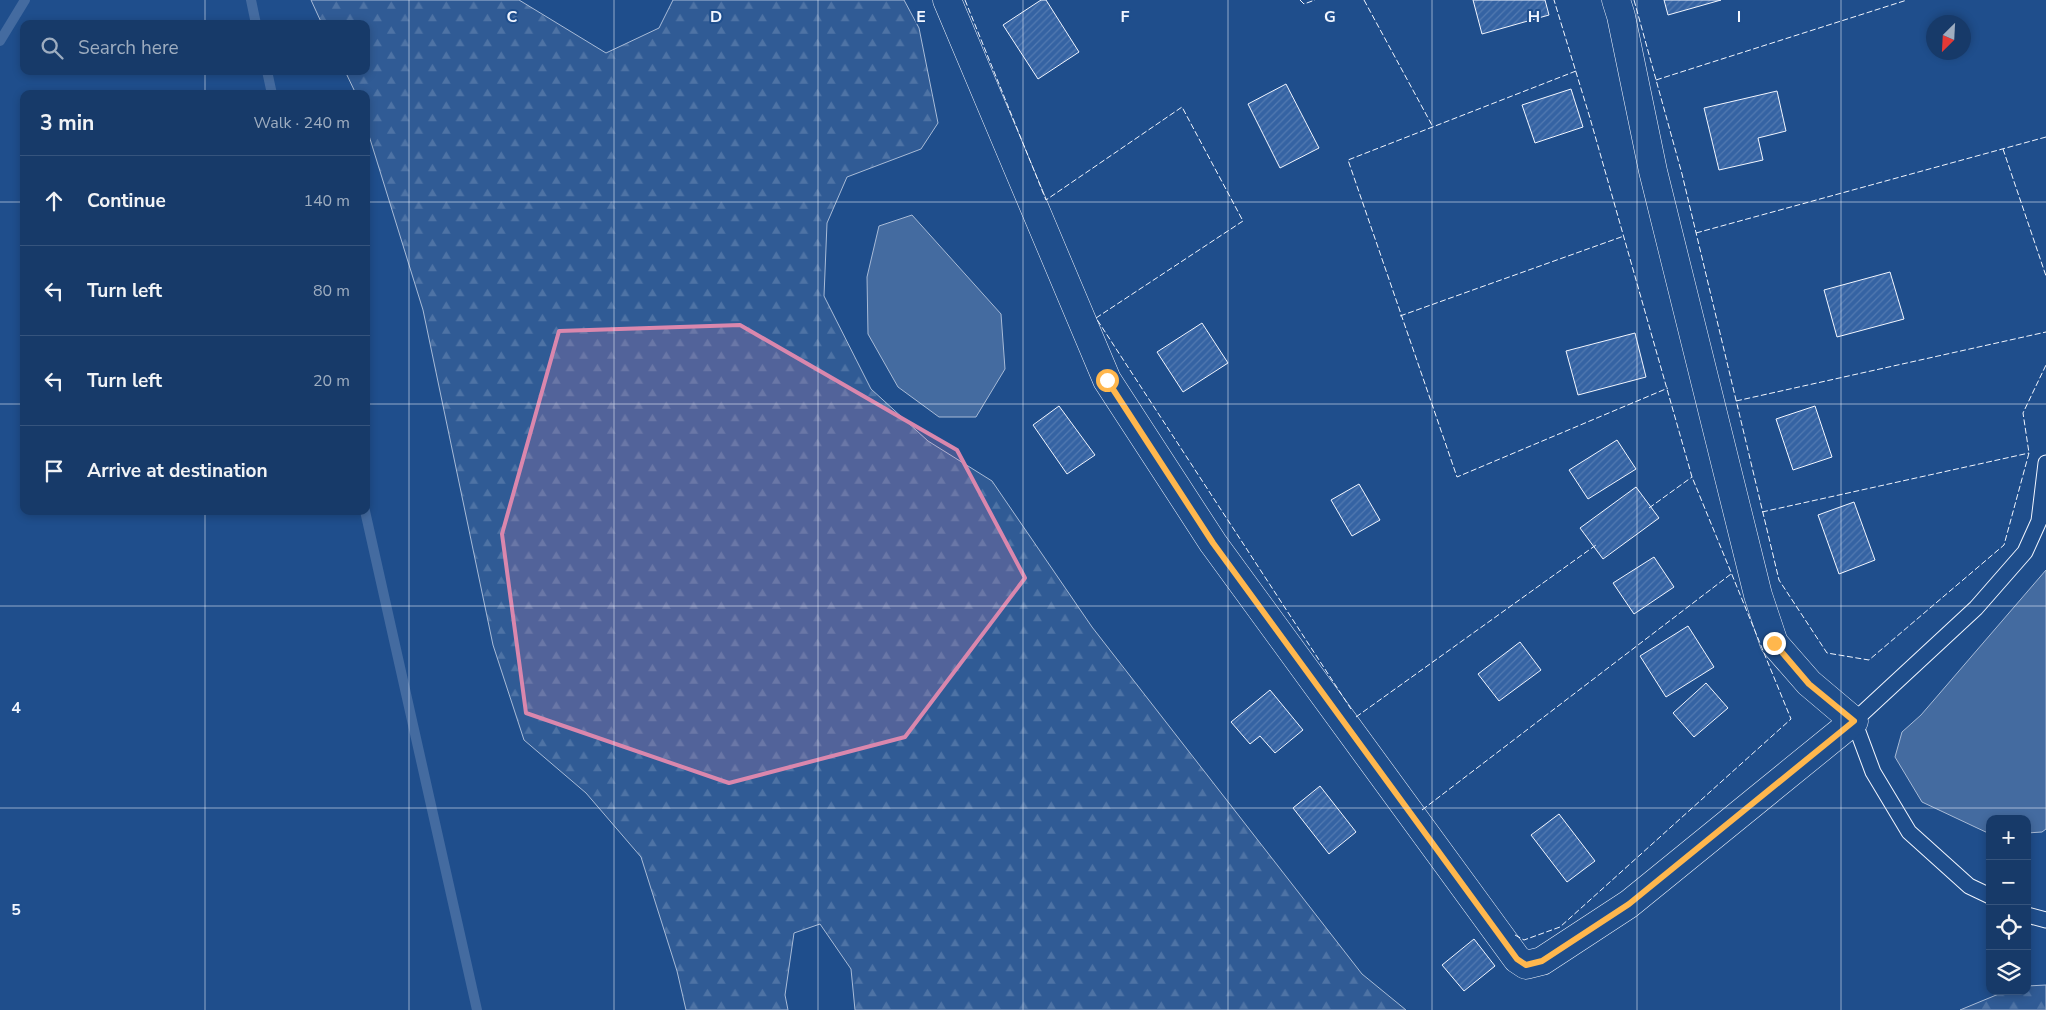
<!DOCTYPE html>
<meta charset="utf-8">
<style>
:root{--surface:#173a69;--page:#20416f;--text:#f1f3f6;--muted:#9eadc0;--line:#36547d}
body{margin:0;font-family:"Nunito Sans",sans-serif;background:var(--page);color:var(--text)}
.controls{position:absolute;right:15px;bottom:15px;display:grid;overflow:hidden;border-radius:10px;box-shadow:0 2px 8px #0003}
.controls button{width:45px;height:45px;display:grid;place-items:center;padding:0;border:0;border-bottom:1px solid var(--line);background:var(--surface);color:var(--text);font:25px sans-serif}
.compass{position:absolute;left:1926px;top:15px;width:45px;height:45px;border-radius:50%;background:var(--surface);box-shadow:0 2px 8px #0003;rotate:204deg}
.stop{position:absolute;width:15px;height:15px;margin:-11px;border:4px solid #ffb74d;border-radius:50%;background:#fff}
.stop.end{background:#ffb74d;border-color:#fff;box-shadow:0 1px 5px #0008}
.list{margin:0;padding:0;list-style:none}
h2{display:flex;justify-content:space-between;align-items:center;height:65px;margin:0;padding:0 20px;font-size:21px}
h2 small{font-size:16px;font-weight:400;color:var(--muted)}
.list li{display:grid;grid-template-columns:32px 1fr auto;gap:15px;align-items:center;box-sizing:border-box;height:90px;padding:0 20px;border-top:1px solid var(--line)}
.list b{display:block;font-size:19px;white-space:nowrap}
.list em{font-size:16px;font-style:normal;color:var(--muted)}
.icon{flex:none;width:28px;height:28px;fill:none;stroke:currentColor;stroke-width:2;stroke-linecap:round;stroke-linejoin:round}
.map{position:relative;flex:none;width:2046px;height:1010px;overflow:hidden}
.search{position:absolute;background:var(--surface);box-shadow:0 2px 8px #0003;left:20px;top:20px;width:350px;height:55px;display:flex;align-items:center;gap:12px;box-sizing:border-box;padding:0 18px;border-radius:10px;color:var(--muted);font-size:19px}
.panel{position:absolute;background:var(--surface);box-shadow:0 2px 8px #0003;left:20px;top:90px;width:350px;height:425px;border-radius:10px}
.map>svg:first-child{display:block}
.forest{fill:url(#forest-firs);stroke:#a8bbd7}
.water{fill:#446ba0;stroke:#a8bbd7}
.lines{fill:none;stroke-linecap:round;stroke-linejoin:round}
.stream{stroke:#446ba0;stroke-width:10}
.building{fill:url(#building-hatch);stroke:#f2f6ff}
.lane-casing{stroke:#f2f6ff;stroke-width:17}
.street-casing{stroke:#f2f6ff;stroke-width:29}
.lane{stroke:#1f4e8c;stroke-width:15}
.street{stroke:#1f4e8c;stroke-width:28}
.fence{stroke:#f2f6ff;stroke-width:1;stroke-dasharray:6 2.5;stroke-linecap:butt}
.route{stroke:#ffb74d;stroke-width:6}
.marked{fill:#da87ad;fill-opacity:0.2;stroke:#da87ad;stroke-width:4;stroke-linejoin:round}
.grid{fill:none;stroke:#f2f6ff;stroke-width:1;stroke-opacity:0.55}
.grid-label{font-size:16px;text-anchor:middle;font-weight:bold;fill:#f2f6ff;stroke:#1f4e8c;stroke-width:4;stroke-linejoin:round;paint-order:stroke}
</style>
<div class="map">
<svg width="2046" height="1010" viewBox="0 0 2046 1010">
<defs>
<pattern id="forest-firs" width="22" height="20" patternUnits="userSpaceOnUse" patternTransform="scale(1.25)"><rect width="22" height="20" fill="#305b95"/><path d="M5 1l3.5 6h-7zM16 11l3.5 6h-7z" fill="#4e73a5"/></pattern>
<pattern id="building-hatch" width="6" height="6" patternUnits="userSpaceOnUse" patternTransform="scale(1.25)"><rect width="6" height="6" fill="#3563a3"/><path d="M-1 1l2-2M0 6l6-6M5 7l2-2" fill="none" stroke="#537ab1"/></pattern>
</defs>
<rect width="100%" height="100%" fill="#1f4e8c"/>
<path class="forest" d="M 311,0 L 519,0 L 606,53 L 659,28 L 673,0 L 904,0 L 919,28 L 938,123 L 921,149 L 847,177 L 827,223 L 824,296 L 871,389 L 928,441 L 992,481 L 1092,627 L 1362,974 L 1406,1010 L 855,1010 L 851,969 L 820,924 L 794,933 L 785,995 L 788,1010 L 686,1010 L 677,971 L 641,857 L 586,793 L 524,740 L 493,645 L 423,310 L 366,126 L 366,94 L 356,94 L 345,71 L 366,71 L 366,24 L 322,24 Z
M 2046,985 L 2046,1010 L 1960,1010 L 2006,991 L 2027,991 L 2027,986 Z"/>
<path class="water" d="M 912,215 L 1001,314 L 1005,369 L 976,417 L 939,417 L 898,387 L 868,334 L 867,277 L 879,226 Z
M 2046,570 L 2046,829 L 2042,832 L 2027,833 L 2027,819 L 1990,819 L 1990,834 L 1922,802 L 1895,757 L 1902,732 L 1921,715 Z"/>
<g class="lines">
<path class="stream" d="M 251,0 L 256,24
M 0,41 L 25,0
M 267,71 L 272,94
M 365,511 L 477,1010"/>
</g>
<path class="building" d="M 1041,0 L 1046,0 L 1079,52 L 1038,79 L 1003,25 Z
M 1473,0 L 1545,0 L 1549,15 L 1482,34 Z
M 1664,0 L 1721,0 L 1668,15 Z
M 1286,84 L 1319,148 L 1280,168 L 1248,104 Z
M 1571,89 L 1583,127 L 1535,143 L 1522,105 Z
M 1777,91 L 1786,131 L 1758,138 L 1763,160 L 1719,170 L 1704,108 Z
M 1890,272 L 1904,319 L 1837,337 L 1824,290 Z
M 1202,323 L 1228,363 L 1183,392 L 1157,352 Z
M 1635,333 L 1646,377 L 1578,395 L 1566,351 Z
M 1059,406 L 1095,455 L 1067,474 L 1033,425 Z
M 1815,406 L 1832,457 L 1793,470 L 1776,419 Z
M 1617,440 L 1636,469 L 1588,499 L 1569,470 Z
M 1359,484 L 1380,520 L 1352,536 L 1331,500 Z
M 1636,487 L 1659,518 L 1603,559 L 1580,528 Z
M 1854,502 L 1875,560 L 1839,574 L 1818,515 Z
M 1654,557 L 1674,587 L 1634,614 L 1613,583 Z
M 1688,626 L 1714,667 L 1666,697 L 1640,656 Z
M 1520,642 L 1541,670 L 1499,701 L 1478,674 Z
M 1706,683 L 1728,708 L 1694,737 L 1673,713 Z
M 1270,690 L 1303,730 L 1275,753 L 1260,736 L 1250,744 L 1231,722 Z
M 1320,786 L 1356,832 L 1329,854 L 1293,808 Z
M 1559,814 L 1595,861 L 1567,882 L 1531,835 Z
M 1474,939 L 1495,966 L 1464,991 L 1442,965 Z"/>
<g class="lines">
<g class="lane-casing">
<path id="lane" d="M 1990,896 L 1969,886 L 1909,832 L 1873,772 L 1854,721 L 1976,608 L 2025,552 L 2039,521 L 2046,463
M 2027,915 L 2046,920"/>
</g>
<g class="street-casing">
<path id="street" d="M 947,0 L 1107,380 L 1213,543 L 1517,959 L 1526,965 L 1542,961 L 1629,904 L 1854,721 L 1809,683 L 1774,643 L 1758,595 L 1653,171 L 1621,16 L 1616,0"/>
</g>
<use href="#lane" class="lane"/>
<use href="#street" class="street"/>
<path class="fence" d="M 965,0 L 1046,200 L 1182,107 L 1243,221 L 1096,318 L 1351,709
M 1300,0 L 1304,4 L 1315,0
M 1364,0 L 1433,127
M 1634,0 L 1682,174 L 1779,580 L 1827,653 L 1869,660 L 2004,545 L 2029,453 L 2023,413 L 2046,365
M 1576,71 L 1348,160 L 1457,477 L 1668,388
M 1656,80 L 1907,0
M 2003,149 L 2046,276
M 1696,233 L 2046,137
M 1400,316 L 1624,236
M 1736,401 L 2046,332
M 1649,508 L 1692,477
M 1762,512 L 2029,453
M 1356,717 L 1596,545
M 1422,810 L 1731,574
M 1515,935 L 1524,940 L 1560,927 L 1791,719 L 1692,477 L 1590,118 L 1554,0"/>
</g>
<g class="lines">
<path class="route" d="M 1107,380 L 1213,543 L 1517,959 L 1526,965 L 1542,961 L 1629,904 L 1854,721 L 1809,684 L 1774,643"/>
</g>
<path class="marked" d="M 740,325 L 957,450 L 1025,578 L 905,737 L 729,783 L 526,713 L 502,534 L 559,331 Z"/>
<path class="grid" d="M 205,0 L 205,24M 409,0 L 409,1010M 614,0 L 614,1010M 818,0 L 818,1010M 1023,0 L 1023,1010M 1228,0 L 1228,1010M 1432,0 L 1432,1010M 1637,0 L 1637,1010M 1841,0 L 1841,1010M 205,71 L 205,94M 0,202 L 24,202M 366,202 L 2046,202M 0,404 L 24,404M 366,404 L 2046,404M 205,511 L 205,1010M 0,606 L 2046,606M 0,808 L 2046,808"/>
<g class="grid-label">
<text x="512" y="22">C</text>
<text x="716" y="22">D</text>
<text x="921" y="22">E</text>
<text x="1125" y="22">F</text>
<text x="1330" y="22">G</text>
<text x="1534" y="22">H</text>
<text x="1739" y="22">I</text>
<text x="16" y="713">4</text>
<text x="16" y="915">5</text>
</g>
</svg>
<div class="controls">
<button>+</button>
<button>−</button>
<button><svg class="icon" aria-label="locate" viewBox="0 0 24 24"><circle cx="12" cy="12" r="6"/><path d="M12 2v4M12 18v4M2 12h4M18 12h4"/></svg></button>
<button><svg class="icon" aria-label="layers" viewBox="0 0 24 24"><path d="M12 4l9 5-9 5-9-5zM3 14l9 5 9-5"/></svg></button>
</div>
<svg class="compass" viewBox="-18 -18 36 36"><path d="M0-13l5 13h-10z" fill="#e53935"/><path d="M0 13l5-13h-10z" fill="#9eadc0"/></svg>
<div class="stop" style="left:1107px;top:380px"></div>
<div class="stop end" style="left:1774px;top:643px"></div>
<div class="search"><svg class="icon" aria-label="search" viewBox="0 0 24 24"><circle cx="10" cy="10" r="6"/><path d="M15 15l6 6"/></svg>Search here</div>
<section class="panel">
<h2>3 min<small>Walk · 240 m</small></h2>
<ul class="list">
<li><svg class="icon" aria-label="ahead" viewBox="0 0 24 24"><path d="M12 20V5M6 11l6-6 6 6"/></svg><div><b>Continue</b></div><em>140 m</em></li>
<li><svg class="icon" aria-label="left" viewBox="0 0 24 24"><path d="M17 20v-9H6M10 6l-5 5 5 5"/></svg><div><b>Turn left</b></div><em>80 m</em></li>
<li><svg class="icon" aria-label="left" viewBox="0 0 24 24"><path d="M17 20v-9H6M10 6l-5 5 5 5"/></svg><div><b>Turn left</b></div><em>20 m</em></li>
<li><svg class="icon" aria-label="arrive" viewBox="0 0 24 24"><path d="M6 21V4h12l-3 4 3 4H6"/></svg><div><b>Arrive at destination</b></div></li>
</ul>
</section>
</div>
